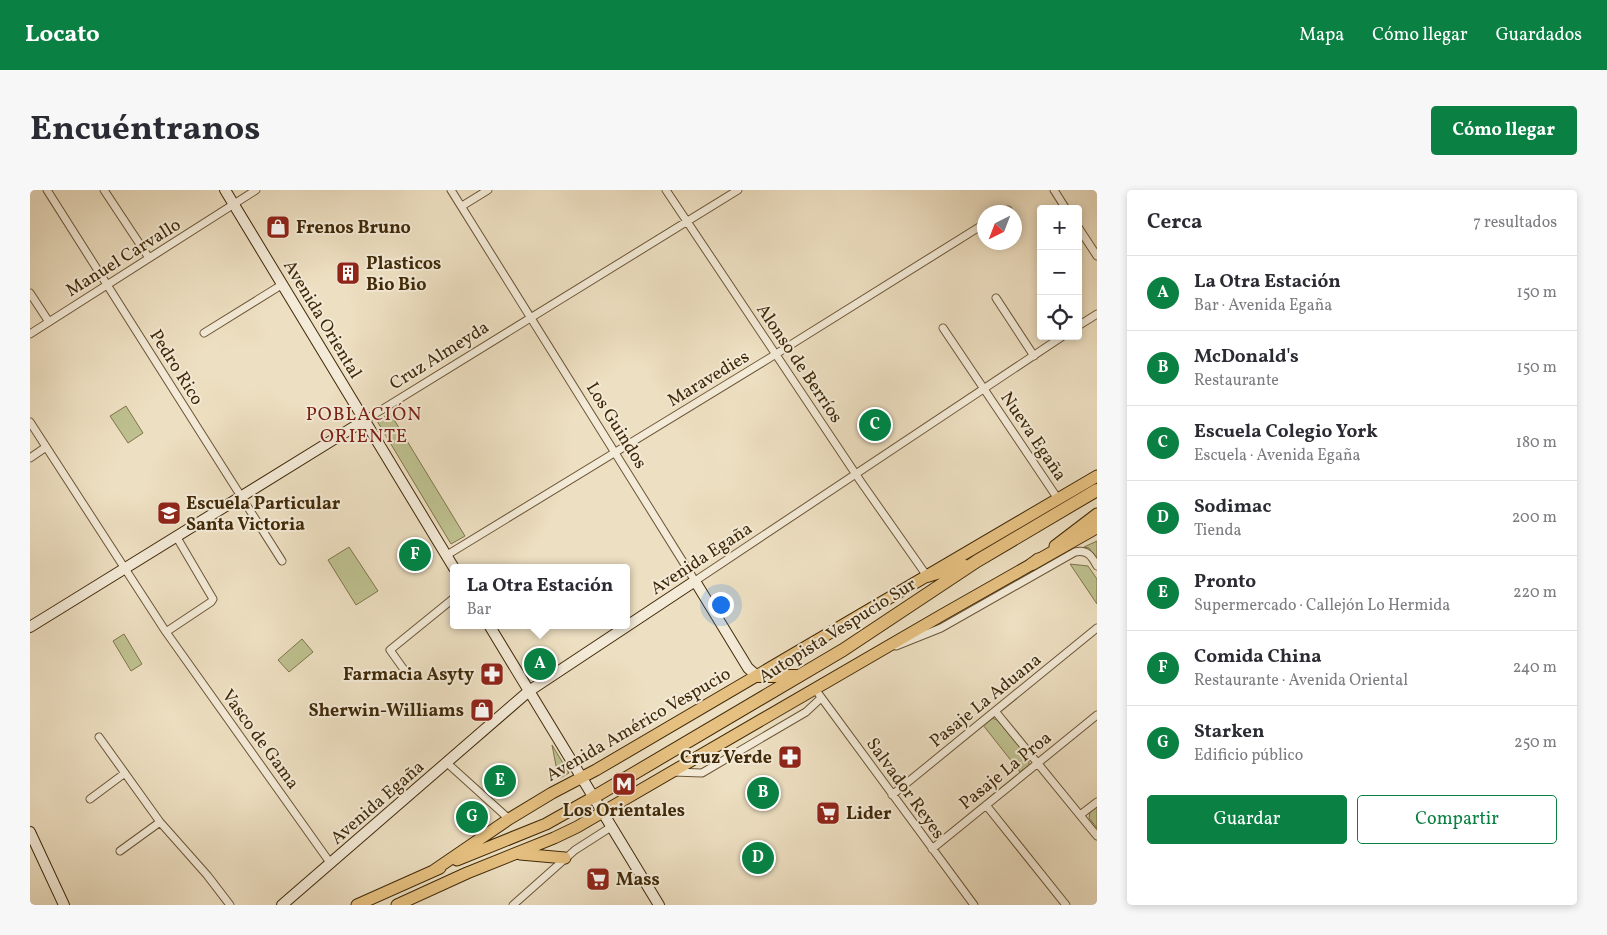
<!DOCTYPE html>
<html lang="es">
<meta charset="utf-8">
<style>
:root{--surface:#fff;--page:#f7f7f7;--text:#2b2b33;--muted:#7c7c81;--line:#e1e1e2;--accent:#0b8043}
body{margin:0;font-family:Vollkorn,serif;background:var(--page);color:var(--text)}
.controls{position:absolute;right:15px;top:15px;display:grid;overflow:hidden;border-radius:5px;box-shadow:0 2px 8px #0003}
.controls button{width:45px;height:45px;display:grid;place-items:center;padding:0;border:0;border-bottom:1px solid var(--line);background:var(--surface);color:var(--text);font:25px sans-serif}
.compass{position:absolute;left:947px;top:15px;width:45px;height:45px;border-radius:50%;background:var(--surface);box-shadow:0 2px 8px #0003;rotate:222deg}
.you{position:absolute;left:690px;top:414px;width:18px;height:18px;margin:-12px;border:4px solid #fff;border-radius:50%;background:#1a73e8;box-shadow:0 0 0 8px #1a73e833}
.badge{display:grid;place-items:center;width:32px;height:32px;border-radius:50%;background:var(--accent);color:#fff;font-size:16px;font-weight:700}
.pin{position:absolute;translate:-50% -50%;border:2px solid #fff;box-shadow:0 1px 5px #0006}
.popup{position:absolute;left:420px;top:374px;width:180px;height:65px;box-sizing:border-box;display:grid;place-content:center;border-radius:5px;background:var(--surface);filter:drop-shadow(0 1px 4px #0005);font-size:16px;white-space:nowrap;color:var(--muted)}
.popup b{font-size:19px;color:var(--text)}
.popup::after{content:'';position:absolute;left:50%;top:100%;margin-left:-10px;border:10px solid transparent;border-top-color:var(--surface)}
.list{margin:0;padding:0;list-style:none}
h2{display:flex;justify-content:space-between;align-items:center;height:65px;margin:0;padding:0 20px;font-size:21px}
h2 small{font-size:16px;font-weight:400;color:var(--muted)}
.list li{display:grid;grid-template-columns:32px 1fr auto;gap:15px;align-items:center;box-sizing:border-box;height:75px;padding:0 20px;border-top:1px solid var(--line)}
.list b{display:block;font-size:19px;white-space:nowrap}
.list p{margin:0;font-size:16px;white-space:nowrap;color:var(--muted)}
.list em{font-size:16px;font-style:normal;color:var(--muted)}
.actions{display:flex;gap:10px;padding:15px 20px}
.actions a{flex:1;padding:11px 0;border:1px solid var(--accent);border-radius:5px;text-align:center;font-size:18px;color:var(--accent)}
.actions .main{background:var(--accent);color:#fff}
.icon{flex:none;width:28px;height:28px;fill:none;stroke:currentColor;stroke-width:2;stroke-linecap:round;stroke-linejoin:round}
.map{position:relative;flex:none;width:1067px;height:715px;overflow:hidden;border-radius:5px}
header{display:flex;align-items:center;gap:30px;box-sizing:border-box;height:70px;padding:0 25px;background:var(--accent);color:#fff}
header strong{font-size:24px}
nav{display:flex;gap:28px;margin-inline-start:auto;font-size:18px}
.intro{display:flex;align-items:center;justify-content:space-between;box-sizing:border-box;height:120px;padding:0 30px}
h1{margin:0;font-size:35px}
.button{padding:12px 22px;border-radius:5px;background:var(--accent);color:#fff;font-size:18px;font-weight:700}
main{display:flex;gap:30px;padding:0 30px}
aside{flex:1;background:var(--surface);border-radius:5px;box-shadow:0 2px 8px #0003}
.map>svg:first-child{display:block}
.green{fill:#bec08f;stroke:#7f744c}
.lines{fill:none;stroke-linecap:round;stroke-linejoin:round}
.street-casing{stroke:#6b5636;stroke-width:9}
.secondary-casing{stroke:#402908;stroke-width:12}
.primary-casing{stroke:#402908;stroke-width:13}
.highway-casing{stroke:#402908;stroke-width:14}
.street{stroke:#f3ead7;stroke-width:7}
.secondary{stroke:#f3ead7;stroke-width:10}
.primary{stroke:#e6c080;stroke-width:11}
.highway{stroke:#e6c080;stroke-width:12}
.labels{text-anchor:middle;stroke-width:4;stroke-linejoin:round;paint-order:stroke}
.poi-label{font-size:18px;font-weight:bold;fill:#402908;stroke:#f3ead7;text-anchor:start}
.street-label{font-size:18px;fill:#402908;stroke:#f3ead7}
.neighbourhood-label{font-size:19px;letter-spacing:1px;fill:#7a1f14;stroke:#f3ead7}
</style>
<header>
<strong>Locato</strong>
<nav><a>Mapa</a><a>Cómo llegar</a><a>Guardados</a></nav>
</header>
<div class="intro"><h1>Encuéntranos</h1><a class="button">Cómo llegar</a></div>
<main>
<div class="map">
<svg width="1067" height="715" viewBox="0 0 1067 715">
<rect width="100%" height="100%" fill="#eddfc1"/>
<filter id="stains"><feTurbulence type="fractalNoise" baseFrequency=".004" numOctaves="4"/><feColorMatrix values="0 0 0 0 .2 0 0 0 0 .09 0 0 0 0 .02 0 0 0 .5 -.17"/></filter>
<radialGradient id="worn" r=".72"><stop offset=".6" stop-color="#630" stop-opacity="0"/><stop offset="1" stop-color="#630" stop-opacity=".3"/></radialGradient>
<path class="green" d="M 96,216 L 113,243 L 98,253 L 80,226 Z
M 360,223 L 435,346 L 421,354 L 347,231 Z
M 1067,351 L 1067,372 L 1059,358 L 1054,357 Z
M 319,357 L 348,401 L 326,415 L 298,370 Z
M 1040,374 L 1058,376 L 1067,389 L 1067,414 Z
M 94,444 L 112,474 L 101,481 L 83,451 Z
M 272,449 L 283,462 L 259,482 L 248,470 Z
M 962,528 L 967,530 L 999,568 L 999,575 L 990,582 L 953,535 Z
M 522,555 L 539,583 L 530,588 L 528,586 Z
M 1067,617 L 1067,638 L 1059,628 L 1060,622 Z"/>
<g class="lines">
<g class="street-casing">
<path id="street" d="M 17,0 L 252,371
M 74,0 L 119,68
M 421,0 L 665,391 L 1033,146
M 636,0 L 831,292 L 897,386
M 1024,0 L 1036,19
M 432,16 L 458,0
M 974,22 L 978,20
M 1048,37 L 1067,66
M 0,103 L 19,132
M 966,108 L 1004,166
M 1048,136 L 1067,124
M 913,138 L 1028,309
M 174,143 L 253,94
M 0,144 L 226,0
M 335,230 L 708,0
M 0,232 L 136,442 L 301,674
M 0,268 L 16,257
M 417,365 L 738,169 L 954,34
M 136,442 L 181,412 L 183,409 L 146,346
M 866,456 L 911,438 L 1045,362 C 1058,359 1062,367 1067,376
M 375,481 L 360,460 L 424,408
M 785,499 L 944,715
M 965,521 L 1067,646
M 69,547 L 130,632 L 177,685 L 200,715
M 417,573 L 479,629
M 643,582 L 672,583 L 776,522 L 791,508
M 862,605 L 1067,438
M 60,609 L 95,583
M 956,615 L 1036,715
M 1050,625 L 1067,612
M 902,659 L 1067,525
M 90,661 L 130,632
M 483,715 L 545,660 L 581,637"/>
</g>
<g class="secondary-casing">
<path id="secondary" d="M 195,0 L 424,378
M 459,435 L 629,715
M 0,437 L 335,230
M 0,642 L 34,715
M 252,715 L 499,501 L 665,391 L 718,478 L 727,486"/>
</g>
<g class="primary-casing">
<path id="primary" d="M 1025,356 L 1067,324
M 490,664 L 535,668
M 427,670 L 516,634 L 564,607
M 403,681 L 479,629 L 522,603 L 566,580 L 1067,286
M 327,715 L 410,678
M 367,715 L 437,683 L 524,648 L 547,637 L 912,425 L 1002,374 L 1008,369"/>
</g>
<g class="highway-casing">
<path id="highway" d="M 1002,374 L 1067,337
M 897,386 L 933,375
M 727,486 L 766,486
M 564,607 L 813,460 L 947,371 L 1067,300"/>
</g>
<use href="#street" class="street"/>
<use href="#secondary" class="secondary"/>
<use href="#primary" class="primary"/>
<use href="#highway" class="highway"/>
</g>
<defs>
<g id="shop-square" transform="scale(1.25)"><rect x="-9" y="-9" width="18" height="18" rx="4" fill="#8f2418" stroke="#f3ead7"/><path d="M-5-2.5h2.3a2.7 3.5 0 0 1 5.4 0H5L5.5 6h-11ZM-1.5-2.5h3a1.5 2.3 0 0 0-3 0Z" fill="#fff"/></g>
<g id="building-square" transform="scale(1.25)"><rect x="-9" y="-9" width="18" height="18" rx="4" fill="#8f2418" stroke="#f3ead7"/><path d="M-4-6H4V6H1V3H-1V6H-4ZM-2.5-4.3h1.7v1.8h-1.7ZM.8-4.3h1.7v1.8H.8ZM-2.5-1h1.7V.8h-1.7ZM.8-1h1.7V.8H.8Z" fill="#fff"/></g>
<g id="school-square" transform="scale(1.25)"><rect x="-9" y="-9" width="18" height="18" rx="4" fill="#8f2418" stroke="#f3ead7"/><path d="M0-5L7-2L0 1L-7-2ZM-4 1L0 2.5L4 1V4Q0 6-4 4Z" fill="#fff"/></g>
<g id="pharmacy-square" transform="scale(1.25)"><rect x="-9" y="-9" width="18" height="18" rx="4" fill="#8f2418" stroke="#f3ead7"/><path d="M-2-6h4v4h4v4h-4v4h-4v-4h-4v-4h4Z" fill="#fff"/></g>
<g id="metro-square" transform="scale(1.25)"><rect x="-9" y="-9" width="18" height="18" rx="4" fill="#8f2418" stroke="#f3ead7"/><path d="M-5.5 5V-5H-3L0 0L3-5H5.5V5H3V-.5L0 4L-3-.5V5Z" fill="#fff"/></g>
<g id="supermarket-square" transform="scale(1.25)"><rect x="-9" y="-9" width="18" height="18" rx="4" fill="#8f2418" stroke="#f3ead7"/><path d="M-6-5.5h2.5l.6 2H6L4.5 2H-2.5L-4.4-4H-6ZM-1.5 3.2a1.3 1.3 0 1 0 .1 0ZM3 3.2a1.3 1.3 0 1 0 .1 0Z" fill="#fff"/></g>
</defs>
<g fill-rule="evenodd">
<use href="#shop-square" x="248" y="37"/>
<use href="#building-square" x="318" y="83"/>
<use href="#school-square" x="139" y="323"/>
<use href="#pharmacy-square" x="462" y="484"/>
<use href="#shop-square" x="452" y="520"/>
<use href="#pharmacy-square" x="760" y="567"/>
<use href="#metro-square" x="594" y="594"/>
<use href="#supermarket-square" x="798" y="623"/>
<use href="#supermarket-square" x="568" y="689"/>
</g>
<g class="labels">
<g class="poi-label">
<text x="266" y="43">Frenos Bruno</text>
<text x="336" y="79">Plasticos<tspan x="336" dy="21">Bio Bio</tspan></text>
<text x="156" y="319">Escuela Particular<tspan x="156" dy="21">Santa Victoria</tspan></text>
<text x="444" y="490" text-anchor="end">Farmacia Asyty</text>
<text x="434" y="526" text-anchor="end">Sherwin-Williams</text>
<text x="742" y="573" text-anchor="end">Cruz Verde</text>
<text x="594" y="626" text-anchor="middle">Los Orientales</text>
<text x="816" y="629">Lider</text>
<text x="586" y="695">Mass</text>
</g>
<g class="street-label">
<text transform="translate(93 67) rotate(-32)" y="6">Manuel Carvallo</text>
<text transform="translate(293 129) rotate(59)" y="6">Avenida Oriental</text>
<text transform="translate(409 165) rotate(-32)" y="6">Cruz Almeyda</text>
<text transform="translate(770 173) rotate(56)" y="6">Alonso de Berríos</text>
<text transform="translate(147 177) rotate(58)" y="6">Pedro Rico</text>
<text transform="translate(678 188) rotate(-31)" y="6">Maravedies</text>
<text transform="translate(587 235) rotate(58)" y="6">Los Guindos</text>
<text transform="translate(1004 246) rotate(56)" y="6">Nueva Egaña</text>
<text transform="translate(671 368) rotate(-33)" y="6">Avenida Egaña</text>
<text transform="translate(807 440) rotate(-32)" y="6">Autopista Vespucio Sur</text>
<text transform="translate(955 510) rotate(-39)" y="6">Pasaje La Aduana</text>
<text transform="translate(608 534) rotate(-30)" y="6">Avenida Américo Vespucio</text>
<text transform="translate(231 549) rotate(54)" y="6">Vasco de Gama</text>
<text transform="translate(975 580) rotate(-39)" y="6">Pasaje La Proa</text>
<text transform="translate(876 598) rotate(54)" y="6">Salvador Reyes</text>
<text transform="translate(347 612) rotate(-41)" y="6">Avenida Egaña</text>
</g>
<g class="neighbourhood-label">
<text x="334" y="230">POBLACIÓN<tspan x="334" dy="22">ORIENTE</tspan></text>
</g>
</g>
<rect width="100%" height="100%" filter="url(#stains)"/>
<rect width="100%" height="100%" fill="url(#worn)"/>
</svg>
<div class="controls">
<button>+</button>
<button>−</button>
<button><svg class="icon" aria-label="locate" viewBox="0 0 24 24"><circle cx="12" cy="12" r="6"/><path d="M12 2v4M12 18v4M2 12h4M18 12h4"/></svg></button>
</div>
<svg class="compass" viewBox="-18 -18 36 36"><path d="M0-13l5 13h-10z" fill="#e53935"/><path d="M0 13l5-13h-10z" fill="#7c7c81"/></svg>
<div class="you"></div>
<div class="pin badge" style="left:510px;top:474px">A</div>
<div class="popup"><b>La Otra Estación</b>Bar</div>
<div class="pin badge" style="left:733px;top:603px">B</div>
<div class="pin badge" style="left:845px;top:235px">C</div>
<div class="pin badge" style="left:728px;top:668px">D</div>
<div class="pin badge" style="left:470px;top:591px">E</div>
<div class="pin badge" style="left:385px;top:365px">F</div>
<div class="pin badge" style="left:442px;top:627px">G</div>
</div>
<aside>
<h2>Cerca<small>7 resultados</small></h2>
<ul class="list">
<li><span class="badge">A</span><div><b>La Otra Estación</b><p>Bar · Avenida Egaña</p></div><em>150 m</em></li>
<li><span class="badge">B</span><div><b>McDonald's</b><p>Restaurante</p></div><em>150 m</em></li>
<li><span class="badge">C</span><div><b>Escuela Colegio York</b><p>Escuela · Avenida Egaña</p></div><em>180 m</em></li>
<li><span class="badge">D</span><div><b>Sodimac</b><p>Tienda</p></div><em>200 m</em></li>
<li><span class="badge">E</span><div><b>Pronto</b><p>Supermercado · Callejón Lo Hermida</p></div><em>220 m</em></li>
<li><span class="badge">F</span><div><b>Comida China</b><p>Restaurante · Avenida Oriental</p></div><em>240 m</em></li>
<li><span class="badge">G</span><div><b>Starken</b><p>Edificio público</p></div><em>250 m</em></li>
</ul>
<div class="actions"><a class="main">Guardar</a><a>Compartir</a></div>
</aside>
</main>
